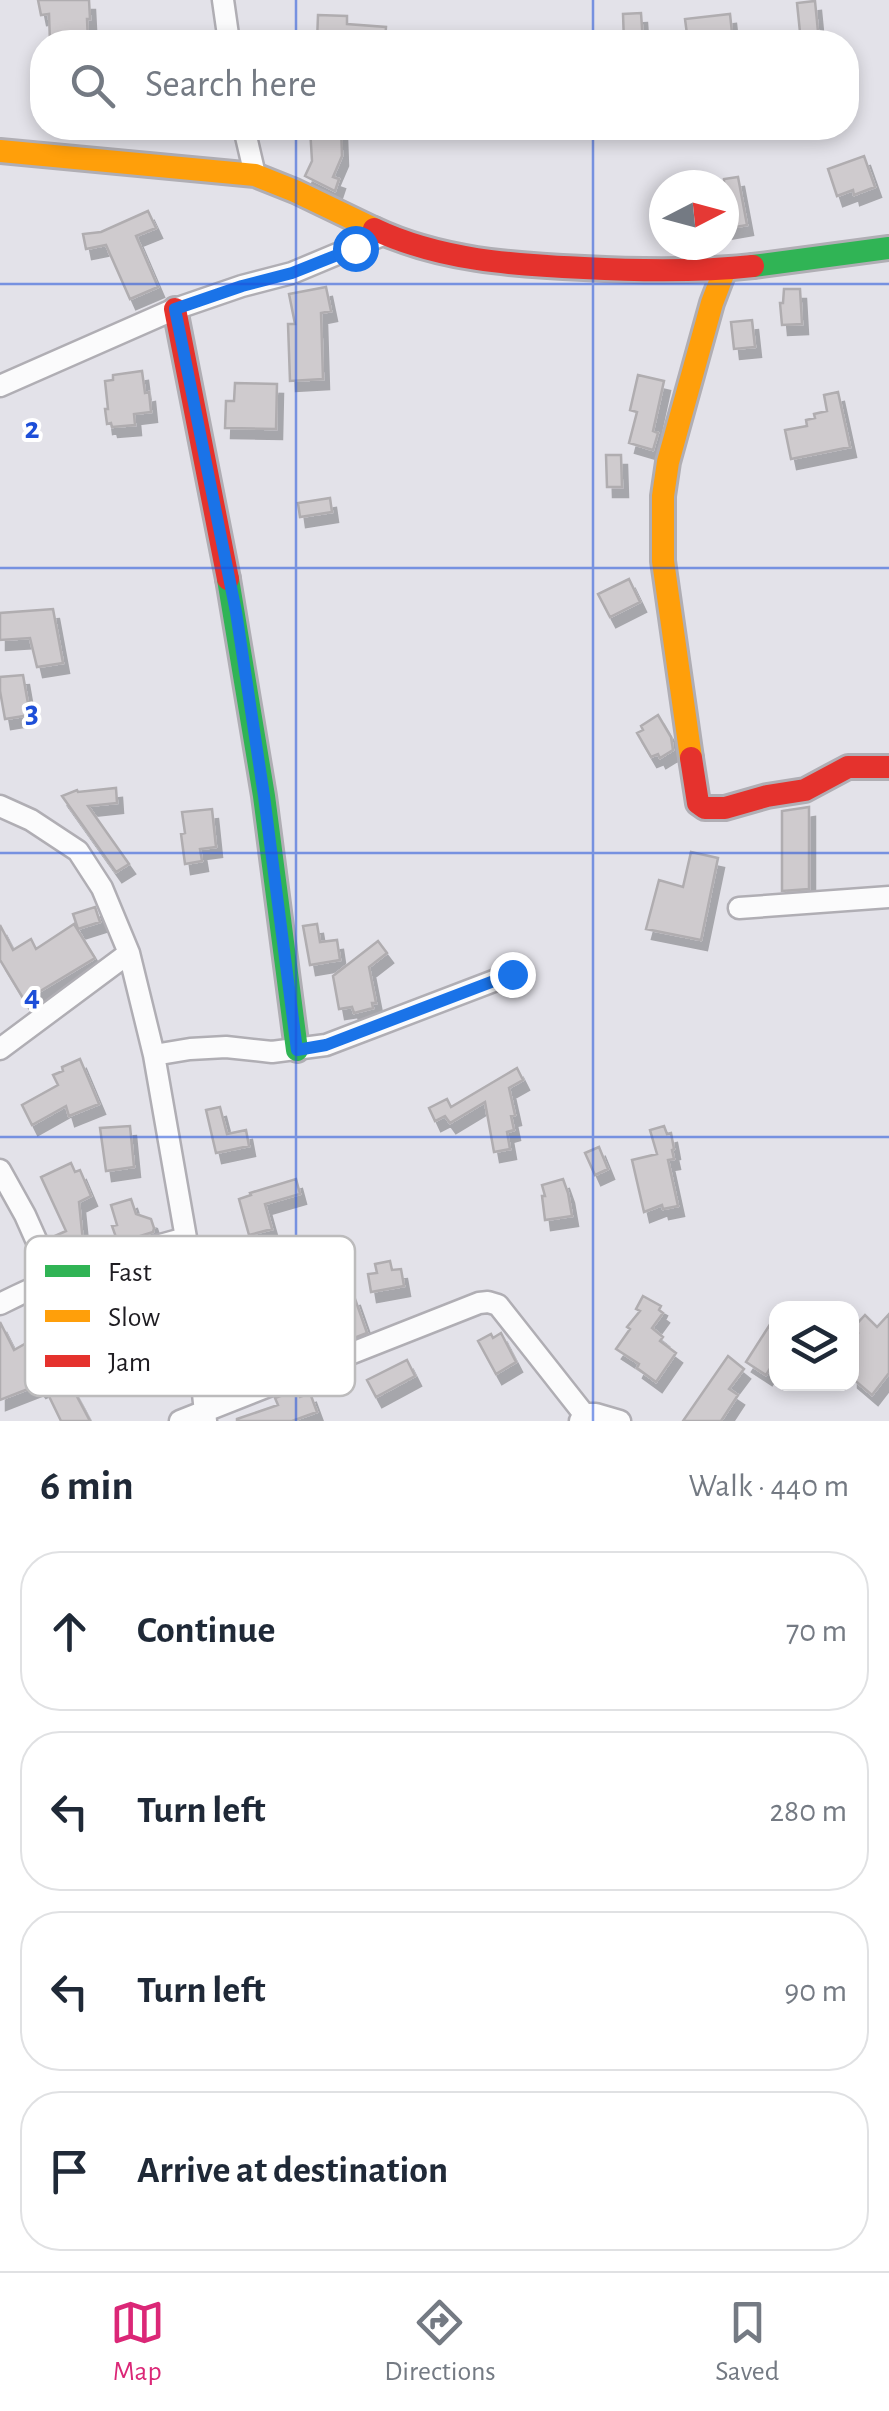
<!DOCTYPE html>
<meta charset="utf-8">
<style>
:root{--surface:#fff;--page:#f6f6f7;--text:#1f2937;--muted:#747a83;--line:#e0e1e3;--accent:#db2777}
body{margin:0;font-family:"Alegreya Sans",sans-serif;background:var(--page);color:var(--text)}
.controls{position:absolute;right:30px;bottom:30px;display:grid;overflow:hidden;border-radius:20px;box-shadow:0 5px 15px #0003}
.controls button{width:90px;height:90px;display:grid;place-items:center;padding:0;border:0;border-bottom:2px solid var(--line);background:var(--surface);color:var(--text);font:50px sans-serif}
.compass{position:absolute;left:649px;top:170px;width:90px;height:90px;border-radius:50%;background:var(--surface);box-shadow:0 5px 15px #0003;rotate:84deg}
.stop{position:absolute;width:30px;height:30px;margin:-22px;border:8px solid #1a73e8;border-radius:50%;background:#fff}
.stop.end{background:#1a73e8;border-color:#fff;box-shadow:0 2px 10px #0008}
.list{margin:0;padding:0;list-style:none}
h2{display:flex;justify-content:space-between;align-items:center;height:130px;margin:0;padding:0 40px;font-size:42px}
h2 small{font-size:32px;font-weight:400;color:var(--muted)}
.list li{display:grid;grid-template-columns:65px 1fr auto;gap:30px;align-items:center;box-sizing:border-box;height:160px;margin:0 20px 20px;padding:0 20px;border:2px solid var(--line);border-radius:40px}
.list b{display:block;font-size:38px;white-space:nowrap}
.list em{font-size:32px;font-style:normal;color:var(--muted)}
.icon{flex:none;width:55px;height:55px;fill:none;stroke:currentColor;stroke-width:2;stroke-linecap:round;stroke-linejoin:round}
.map{position:relative;flex:none;width:889px;height:1421px;overflow:hidden}
.search{position:absolute;background:var(--surface);box-shadow:0 5px 15px #0003;left:30px;right:30px;top:30px;height:110px;display:flex;align-items:center;gap:25px;box-sizing:border-box;padding:0 35px;border-radius:40px;color:var(--muted);font-size:38px}
.sheet{height:850px;background:var(--surface)}
nav{display:flex;justify-content:space-around;align-items:center;box-sizing:border-box;height:140px;border-top:2px solid var(--line);background:var(--surface);font-size:28px;color:var(--muted)}
nav a{display:grid;justify-items:center;gap:5px}
nav .on{color:var(--accent)}
.map>svg:first-child{display:block}
.building{fill:#cfcbce;stroke:#b0adb0;stroke-width:2.5;filter:url(#shadow)}
.lines{fill:none;stroke-linecap:round;stroke-linejoin:round}
.street-casing{stroke:#b0aeb4;stroke-width:25}
.fast-casing{stroke:#b0aeb4;stroke-width:28}
.slow-casing{stroke:#b0aeb4;stroke-width:28}
.jam-casing{stroke:#b0aeb4;stroke-width:28}
.street{stroke:#fbfbfc;stroke-width:20}
.fast{stroke:#30b455;stroke-width:22}
.slow{stroke:#ff9f0a;stroke-width:22}
.jam{stroke:#e5322d;stroke-width:22}
.route{stroke:#1a73e8;stroke-width:12}
.grid{fill:none;stroke:#1d4ed8;stroke-width:2.5;stroke-opacity:0.55}
.key{fill:#fff;stroke:#bcbbbc;stroke-width:2.5}
.key-label{font-size:28px;fill:#1e1c21}
.grid-label{font-size:32px;text-anchor:middle;font-weight:bold;fill:#1d4ed8;stroke:#fff;stroke-width:8;stroke-linejoin:round;paint-order:stroke}
</style>
<div class="map">
<svg width="889" height="1421" viewBox="0 0 889 1421">
<defs>
<filter id="shadow"><feDropShadow dx="6" dy="10" stdDeviation="0" flood-color="#0004"/></filter>
</defs>
<rect width="100%" height="100%" fill="#e3e2e9"/>
<path class="building" d="M 38,0 L 89,0 L 90,19 L 87,19 L 88,42 L 50,42 L 49,14 L 41,15 Z
M 815,1 L 819,42 L 801,42 L 797,3 Z
M 641,13 L 643,42 L 624,42 L 623,14 Z
M 730,14 L 733,42 L 688,42 L 685,19 Z
M 318,15 L 347,16 L 347,24 L 386,27 L 385,42 L 317,42 Z
M 310,128 L 341,128 L 342,156 L 333,177 L 339,179 L 335,191 L 305,176 L 312,161 Z
M 864,156 L 875,187 L 854,195 L 853,190 L 837,196 L 828,169 Z
M 738,177 L 747,225 L 724,229 L 724,179 Z
M 148,211 L 156,228 L 136,236 L 158,287 L 130,299 L 106,245 L 86,249 L 83,234 L 101,232 Z
M 326,287 L 331,311 L 321,313 L 323,379 L 290,381 L 288,324 L 295,324 L 289,294 Z
M 784,289 L 800,289 L 802,324 L 782,325 L 780,303 L 783,303 Z
M 752,320 L 755,347 L 734,349 L 731,322 Z
M 142,371 L 145,393 L 149,392 L 151,412 L 134,414 L 135,425 L 112,427 L 111,423 L 107,424 L 105,409 L 108,409 L 105,381 L 113,380 L 113,375 Z
M 638,375 L 664,381 L 653,431 L 658,433 L 653,450 L 629,443 L 637,412 L 630,410 Z
M 235,383 L 277,384 L 276,429 L 225,428 L 226,401 L 234,401 Z
M 838,392 L 850,447 L 791,459 L 785,430 L 807,426 L 806,420 L 815,418 L 814,414 L 827,411 L 824,395 Z
M 606,455 L 621,455 L 622,487 L 607,487 Z
M 330,498 L 332,512 L 300,517 L 298,503 Z
M 629,579 L 640,602 L 610,617 L 598,594 Z
M 53,609 L 63,663 L 37,667 L 30,638 L 0,640 L 0,613 Z
M 23,675 L 30,715 L 5,719 L 0,691 L 0,677 Z
M 658,715 L 671,737 L 673,750 L 660,758 L 658,754 L 651,757 L 637,733 L 643,730 L 641,726 Z
M 116,788 L 117,803 L 88,806 L 129,864 L 116,872 L 62,796 L 77,790 L 78,792 Z
M 809,807 L 809,889 L 782,891 L 782,811 Z
M 212,809 L 216,847 L 200,849 L 202,861 L 185,864 L 181,834 L 185,833 L 182,812 Z
M 691,852 L 718,858 L 701,940 L 646,929 L 659,880 L 683,887 Z
M 95,907 L 100,922 L 78,929 L 73,914 Z
M 74,924 L 95,958 L 32,996 L 30,994 L 23,998 L 0,960 L 0,925 L 13,950 L 31,939 L 36,949 Z
M 317,924 L 320,942 L 337,940 L 340,960 L 310,965 L 303,926 Z
M 378,941 L 387,953 L 369,967 L 376,1003 L 372,1003 L 373,1008 L 354,1013 L 352,1007 L 339,1009 L 333,976 Z
M 80,1059 L 99,1104 L 69,1116 L 66,1106 L 32,1125 L 22,1105 L 58,1085 L 53,1075 L 63,1071 L 62,1067 Z
M 517,1068 L 523,1080 L 509,1088 L 515,1115 L 511,1116 L 514,1130 L 507,1132 L 510,1149 L 494,1152 L 485,1102 L 450,1123 L 445,1116 L 435,1121 L 429,1108 L 447,1099 L 451,1107 Z
M 220,1107 L 227,1134 L 246,1130 L 249,1146 L 216,1153 L 206,1110 Z
M 130,1126 L 134,1167 L 106,1171 L 100,1128 Z
M 664,1126 L 667,1134 L 671,1133 L 674,1149 L 672,1150 L 674,1159 L 668,1160 L 678,1206 L 663,1209 L 662,1205 L 644,1212 L 632,1160 L 657,1154 L 650,1130 Z
M 599,1147 L 608,1169 L 595,1175 L 585,1153 Z
M 71,1163 L 75,1172 L 80,1170 L 91,1196 L 79,1202 L 83,1242 L 101,1239 L 92,1251 L 65,1261 L 63,1256 L 58,1254 L 50,1238 L 66,1231 L 41,1177 Z
M 296,1179 L 300,1194 L 265,1204 L 272,1229 L 249,1235 L 239,1199 L 251,1195 L 250,1193 Z
M 563,1179 L 568,1193 L 572,1216 L 545,1220 L 542,1196 L 545,1196 L 542,1185 Z
M 131,1199 L 136,1214 L 151,1219 L 154,1228 L 153,1232 L 118,1243 L 112,1226 L 117,1225 L 111,1205 Z
M 300,1242 L 303,1247 L 311,1242 L 343,1299 L 354,1296 L 367,1333 L 328,1348 L 287,1357 L 289,1363 L 245,1381 L 236,1350 L 305,1328 L 291,1302 L 230,1331 L 226,1323 L 213,1326 L 204,1273 L 215,1270 L 216,1276 L 255,1266 Z
M 390,1261 L 392,1270 L 401,1269 L 404,1286 L 371,1292 L 368,1274 L 377,1273 L 375,1264 Z
M 643,1296 L 661,1306 L 659,1310 L 663,1313 L 652,1328 L 663,1337 L 660,1341 L 676,1353 L 656,1382 L 637,1368 L 639,1364 L 616,1349 L 630,1329 L 627,1327 L 640,1311 L 636,1309 Z
M 889,1314 L 889,1373 L 872,1395 L 852,1378 L 852,1340 L 858,1333 L 853,1328 L 865,1315 L 877,1327 Z
M 776,1315 L 776,1359 L 766,1375 L 746,1362 Z
M 0,1322 L 14,1350 L 37,1337 L 40,1342 L 52,1339 L 58,1362 L 62,1360 L 68,1373 L 65,1374 L 90,1421 L 61,1421 L 44,1386 L 40,1388 L 38,1385 L 0,1400 Z
M 501,1333 L 516,1362 L 496,1374 L 478,1341 L 491,1334 L 493,1338 Z
M 728,1356 L 744,1369 L 729,1389 L 738,1395 L 721,1421 L 683,1421 Z
M 407,1360 L 415,1376 L 376,1397 L 367,1380 Z
M 297,1390 L 300,1397 L 310,1393 L 317,1412 L 292,1421 L 237,1421 L 237,1419 L 278,1405 L 275,1398 Z"/>
<g class="lines">
<g class="street-casing">
<path id="street" d="M 223,0 L 229,42
M 244,128 L 255,175
M 0,386 L 175,309 L 242,286 L 292,273 L 385,234
M 0,806 L 31,820 L 78,851 L 102,888 L 129,953 L 154,1055 L 186,1238 L 206,1421
M 739,908 L 889,897
M 0,1049 L 129,953
M 154,1055 L 190,1049 L 226,1047 L 272,1052 L 326,1045 L 512,974
M 0,1170 L 25,1215 L 54,1280
M 0,1304 C 58,1274 123,1255 186,1238
M 180,1421 L 479,1303 L 488,1302 L 498,1305 L 584,1414
M 580,1421 L 584,1414 L 596,1414 L 620,1421"/>
</g>
<g class="fast-casing">
<path id="fast" d="M 753,266 L 889,248
M 228,579 L 264,796 L 297,1050"/>
</g>
<g class="slow-casing">
<path id="slow" d="M 0,151 L 255,175 L 295,191 L 374,229
M 691,758 L 663,561 L 663,496 L 668,462 L 712,303 L 725,269"/>
</g>
<g class="jam-casing">
<path id="jam" d="M 374,229 C 439,260 513,265 584,268 C 640,271 697,272 753,266
M 175,309 L 228,579
M 691,758 L 698,803 L 705,808 L 725,808 L 767,796 L 805,790 L 848,767 L 889,767"/>
</g>
<use href="#street" class="street"/>
<use href="#fast" class="fast"/>
<use href="#slow" class="slow"/>
<use href="#jam" class="jam"/>
</g>
<g class="lines">
<path class="route" d="M 355,248 L 292,273 L 242,286 L 175,309 L 236,612 L 264,796 L 297,1050 L 326,1045 L 512,974"/>
</g>
<path class="grid" d="M 296,0 L 296,42M 593,0 L 593,42M 296,128 L 296,1421M 593,128 L 593,1421M 0,284 L 889,284M 0,568 L 889,568M 0,853 L 889,853M 0,1137 L 889,1137"/>
<rect x="25" y="1236" width="330" height="160" rx="15" class="key"/>
<rect x="45" y="1265" width="45" height="12" fill="#30b455"/>
<rect x="45" y="1310" width="45" height="12" fill="#ff9f0a"/>
<rect x="45" y="1355" width="45" height="12" fill="#e5322d"/>
<g class="key-label">
<text x="108" y="1281">Fast</text>
<text x="108" y="1326">Slow</text>
<text x="108" y="1371">Jam</text>
</g>
<g class="grid-label">
<text x="32" y="438">2</text>
<text x="32" y="722">3</text>
<text x="32" y="1006">4</text>
</g>
</svg>
<div class="controls">
<button><svg class="icon" aria-label="layers" viewBox="0 0 24 24"><path d="M12 4l9 5-9 5-9-5zM3 14l9 5 9-5"/></svg></button>
</div>
<svg class="compass" viewBox="-18 -18 36 36"><path d="M0-13l5 13h-10z" fill="#e53935"/><path d="M0 13l5-13h-10z" fill="#747a83"/></svg>
<div class="stop" style="left:355px;top:248px"></div>
<div class="stop end" style="left:512px;top:974px"></div>
<div class="search"><svg class="icon" aria-label="search" viewBox="0 0 24 24"><circle cx="10" cy="10" r="6"/><path d="M15 15l6 6"/></svg>Search here</div>
</div>
<section class="sheet">
<h2>6 min<small>Walk · 440 m</small></h2>
<ul class="list">
<li><svg class="icon" aria-label="ahead" viewBox="0 0 24 24"><path d="M12 20V5M6 11l6-6 6 6"/></svg><div><b>Continue</b></div><em>70 m</em></li>
<li><svg class="icon" aria-label="left" viewBox="0 0 24 24"><path d="M17 20v-9H6M10 6l-5 5 5 5"/></svg><div><b>Turn left</b></div><em>280 m</em></li>
<li><svg class="icon" aria-label="left" viewBox="0 0 24 24"><path d="M17 20v-9H6M10 6l-5 5 5 5"/></svg><div><b>Turn left</b></div><em>90 m</em></li>
<li><svg class="icon" aria-label="arrive" viewBox="0 0 24 24"><path d="M6 21V4h12l-3 4 3 4H6"/></svg><div><b>Arrive at destination</b></div></li>
</ul>
</section>
<nav>
<a class="on"><svg class="icon" aria-label="map" viewBox="0 0 24 24"><path d="M3 6l6-2 6 2 6-2v14l-6 2-6-2-6 2zM9 4v14M15 6v14"/></svg>Map</a>
<a><svg class="icon" aria-label="directions" viewBox="0 0 24 24"><path d="M12 3l9 9-9 9-9-9zM9 14v-3h6M13 9l2 2-2 2"/></svg>Directions</a>
<a><svg class="icon" aria-label="saved" viewBox="0 0 24 24"><path d="M7 4h10v16l-5-4-5 4z"/></svg>Saved</a>
</nav>
